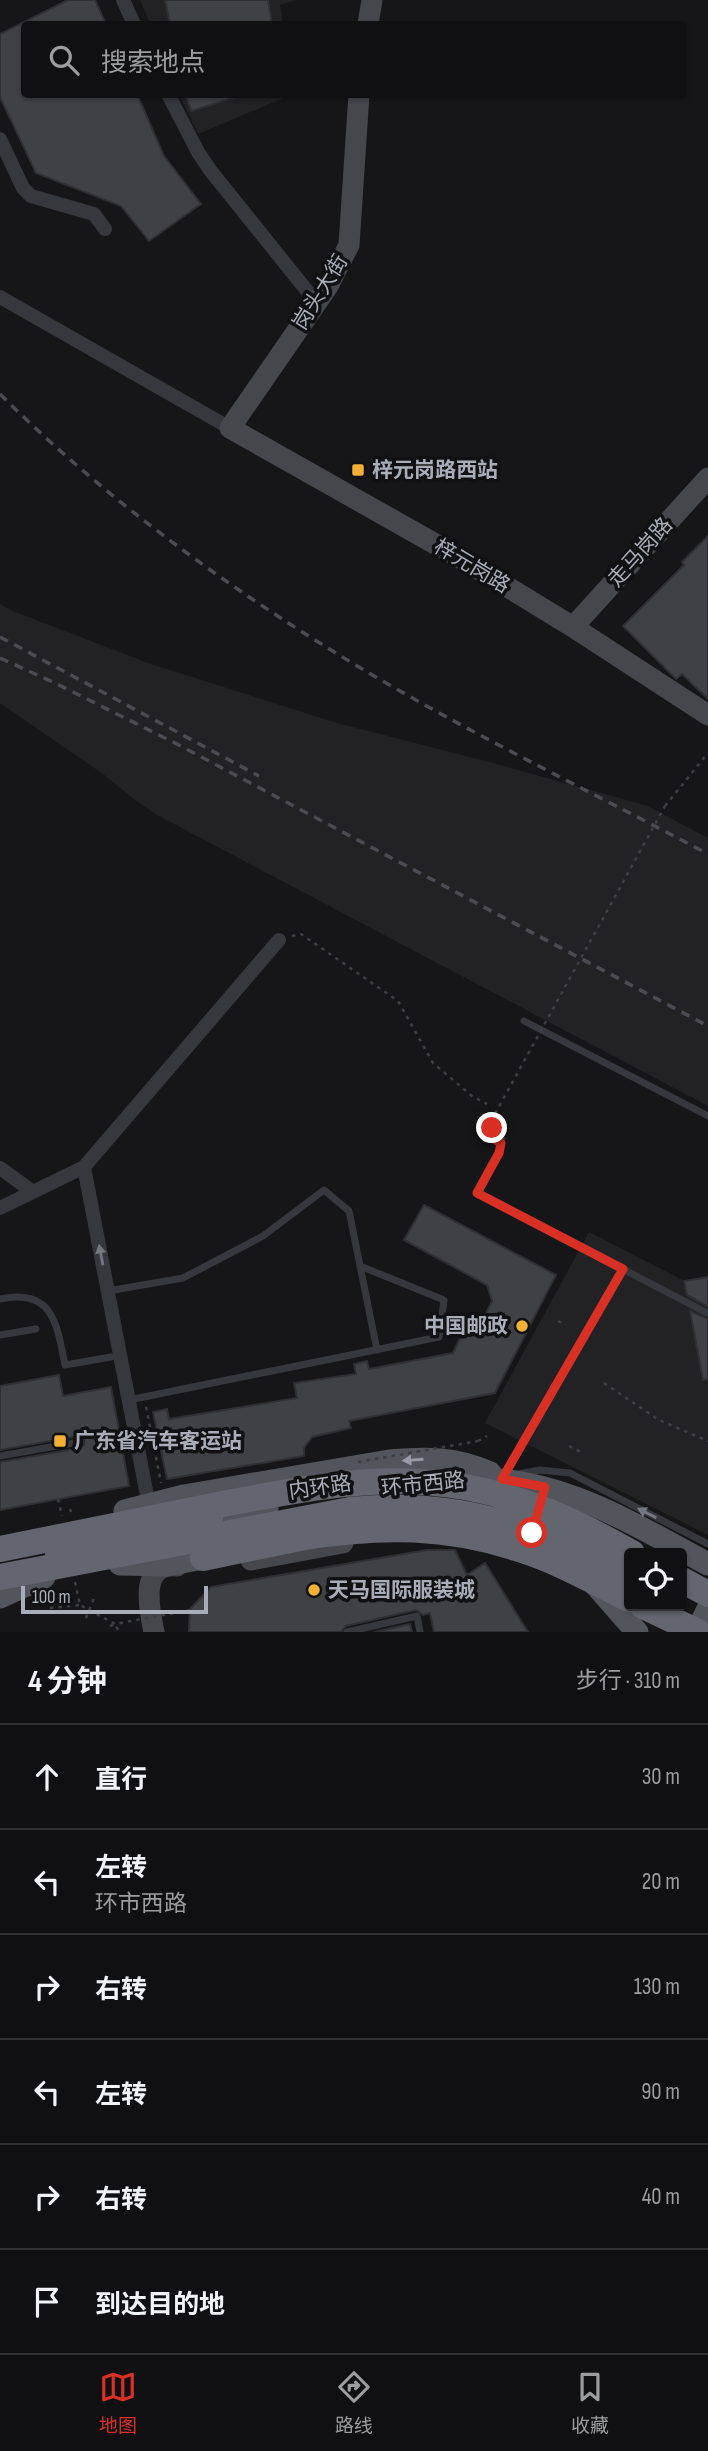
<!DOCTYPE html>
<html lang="zh">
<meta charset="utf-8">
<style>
:root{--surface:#101012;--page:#19191b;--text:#f1f3f6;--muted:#9c9d9f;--line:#303032;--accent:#d93025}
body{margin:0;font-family:"Sofia Sans Condensed","Noto Sans SC",sans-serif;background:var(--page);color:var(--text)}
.controls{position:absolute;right:21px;bottom:21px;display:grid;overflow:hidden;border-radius:7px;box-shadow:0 2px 5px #0004}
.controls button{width:63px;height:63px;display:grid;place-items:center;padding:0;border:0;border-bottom:2px solid var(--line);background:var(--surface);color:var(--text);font:35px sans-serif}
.scale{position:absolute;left:21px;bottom:18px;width:187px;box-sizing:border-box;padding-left:7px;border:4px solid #a8adb8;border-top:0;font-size:19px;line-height:24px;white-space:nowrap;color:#a8adb8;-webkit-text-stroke:5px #111113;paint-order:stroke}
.stop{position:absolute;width:21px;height:21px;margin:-16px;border:5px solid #d93025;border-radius:50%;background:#fff}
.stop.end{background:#d93025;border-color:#fff;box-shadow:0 2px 7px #0008}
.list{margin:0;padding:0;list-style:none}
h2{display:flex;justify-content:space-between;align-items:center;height:91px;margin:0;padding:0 28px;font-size:30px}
h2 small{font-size:23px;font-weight:400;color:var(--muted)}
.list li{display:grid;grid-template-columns:46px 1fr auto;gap:21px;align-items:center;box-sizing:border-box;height:105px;padding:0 28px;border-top:2px solid var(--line)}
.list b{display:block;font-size:26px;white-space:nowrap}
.list p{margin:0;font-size:23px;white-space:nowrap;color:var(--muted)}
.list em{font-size:23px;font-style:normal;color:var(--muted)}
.icon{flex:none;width:38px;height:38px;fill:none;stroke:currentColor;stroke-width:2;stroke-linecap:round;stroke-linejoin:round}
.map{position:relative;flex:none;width:708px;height:1632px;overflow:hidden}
.search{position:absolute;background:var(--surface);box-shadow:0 2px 5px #0004;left:21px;right:21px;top:21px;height:77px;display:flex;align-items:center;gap:18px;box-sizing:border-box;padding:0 24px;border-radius:7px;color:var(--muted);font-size:26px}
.sheet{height:721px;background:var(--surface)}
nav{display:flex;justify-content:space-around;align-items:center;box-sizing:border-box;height:98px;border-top:2px solid var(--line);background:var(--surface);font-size:19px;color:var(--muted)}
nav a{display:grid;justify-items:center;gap:4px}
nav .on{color:var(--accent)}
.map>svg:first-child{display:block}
.built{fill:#222225}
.building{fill:#404145;stroke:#303034;stroke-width:2}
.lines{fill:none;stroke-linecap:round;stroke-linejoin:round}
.path{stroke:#3d3f44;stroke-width:2.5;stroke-dasharray:3.5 5;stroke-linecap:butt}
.lane{stroke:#37383d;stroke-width:7}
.street{stroke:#37383d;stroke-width:14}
.secondary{stroke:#45474d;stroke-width:21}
.primary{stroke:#53555c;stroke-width:23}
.highway{stroke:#63666e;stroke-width:26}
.rail{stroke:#4a4c52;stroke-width:3.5;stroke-dasharray:9 7;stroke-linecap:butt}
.path-bridge{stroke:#3d3f44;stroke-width:2.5;stroke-dasharray:3.5 5;stroke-linecap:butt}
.highway-bridge{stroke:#63666e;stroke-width:26}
.oneway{fill:#757881}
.oneway2{fill:#979ba6}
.route{stroke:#d93025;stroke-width:9}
.poi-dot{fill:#f2b134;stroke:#111113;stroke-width:2.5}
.labels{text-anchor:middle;stroke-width:7;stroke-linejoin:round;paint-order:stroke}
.street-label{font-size:21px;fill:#a8adb8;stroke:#111113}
.poi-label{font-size:21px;font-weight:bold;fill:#a8adb8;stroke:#111113;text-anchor:start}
</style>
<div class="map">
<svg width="708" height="1632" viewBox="0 0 708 1632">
<rect width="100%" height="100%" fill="#161618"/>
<path class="built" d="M 140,0 L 296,0 L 280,5 L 283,24 L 150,24 Z
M 293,94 L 198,134 L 179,95 Z
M 0,604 L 10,610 L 151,664 L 337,723 L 493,763 L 648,806 L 708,838 L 708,1106 L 157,815 L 135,800 L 103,774 L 0,703 Z
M 589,1232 L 708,1293 L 708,1535 L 485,1423 Z"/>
<path class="building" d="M 68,0 L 95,0 L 106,24 L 24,24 L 24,94 L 137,94 L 164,156 L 201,204 L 149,241 L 121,206 L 36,173 L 0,97 L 0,34 Z
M 165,0 L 268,0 L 272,24 L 170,24 Z
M 185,94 L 236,94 L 236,97 L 191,111 Z
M 708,536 L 708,699 L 682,674 L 676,679 L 623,626 L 684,565 L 682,562 Z
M 424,1205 L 556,1275 L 495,1393 L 349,1421 L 351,1428 L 312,1437 L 304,1448 L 304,1456 L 167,1479 L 153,1412 L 167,1409 L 169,1419 L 297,1398 L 294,1383 L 356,1374 L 354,1364 L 367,1361 L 369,1369 L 453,1353 L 469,1319 L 480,1325 L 492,1301 L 487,1285 L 404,1240 Z
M 708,1277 L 708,1306 L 707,1306 L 687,1295 L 684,1281 Z
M 690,1311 L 708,1319 L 708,1379 L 703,1380 Z
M 59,1375 L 63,1396 L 111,1387 L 129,1486 L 0,1510 L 0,1462 L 80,1448 L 84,1445 L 84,1439 L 78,1436 L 0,1450 L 0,1386 Z
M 427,1550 L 455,1550 L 467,1575 L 485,1563 L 528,1632 L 434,1632 L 430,1613 L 423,1615 L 416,1610 L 346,1626 L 341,1632 L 189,1632 L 190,1609 L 211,1587 Z
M 410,1624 L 412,1632 L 374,1632 Z"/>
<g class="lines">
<path class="path" d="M 665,806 L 708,753
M 292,936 L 301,934 L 398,1001 L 433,1063 L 472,1096 L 487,1104
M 491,1121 L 491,1127 L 506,1136 L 501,1144 L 501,1143 L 487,1135 L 493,1128 L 506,1136 L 500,1145
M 558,1321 L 566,1325
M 604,1383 L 659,1420 L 708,1441
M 146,1407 L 161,1483
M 478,1441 L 487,1436
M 569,1446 L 581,1452
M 58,1499 L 62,1516
M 70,1509 L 71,1512
M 50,1608 L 80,1605
M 86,1618 L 94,1598
M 110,1626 L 115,1624 L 119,1632"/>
<path class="lane" d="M 524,1021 L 708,1116
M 499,1153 L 477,1193 L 707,1313 L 708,1312
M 108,1291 L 183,1278 L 263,1236 L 324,1190 L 349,1211 L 377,1350
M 0,1299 C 53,1288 57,1324 65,1365 L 111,1357
M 0,1335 L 36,1329
M 129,1400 L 439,1337 L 444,1300 L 360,1266
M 0,1456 L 79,1442
M 513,1475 L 540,1470 L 570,1473 L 708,1544
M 504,1476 L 623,1269
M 347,1632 L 417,1616 L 420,1632"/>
<path class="street" d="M 123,0 L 134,24
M 168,94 L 198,152 L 210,170 L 316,302
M 0,139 L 23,188 L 31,196 L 94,214 L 105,229
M 0,297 L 230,428
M 84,1167 L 149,1506
M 0,1168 L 33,1192
M 0,1208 L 84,1167 L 279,940"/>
<path class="secondary" d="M 368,24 L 372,0
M 359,94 L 349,245 L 328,286 L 230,428 L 460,558 L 573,627 L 708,715
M 573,627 L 708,478
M 251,1560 L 343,1543
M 154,1632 C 149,1608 139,1563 177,1566"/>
<path class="primary" d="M 460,1479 C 555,1474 628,1521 708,1564
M 125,1511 L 184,1496 L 389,1461 C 425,1458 456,1457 490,1473
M 195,1523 L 267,1508
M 120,1564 L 166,1565 L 203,1558
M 593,1582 L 637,1632
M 0,1597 L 44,1577
M 697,1632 L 708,1609"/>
<path class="highway" d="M 58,1553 L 210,1520
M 203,1558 L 305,1537
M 682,1580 L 708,1594"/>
<path class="rail" d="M 0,394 C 98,492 213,577 331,650 C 452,725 582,787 708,854
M 0,637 L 259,776
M 0,658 L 57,684 L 175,743 L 708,1026"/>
<path class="path-bridge" d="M 491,1121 L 665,806
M 358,1462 L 478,1441
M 75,1582 L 80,1605 L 115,1624 L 190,1610"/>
<path class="highway-bridge" d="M 305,1537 C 381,1525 448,1525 522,1550 C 560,1562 594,1582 629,1599
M 0,1549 C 68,1535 135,1522 203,1508 C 290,1491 376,1471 465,1487 C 526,1498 579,1523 632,1553
M 0,1577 L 350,1510 C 461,1499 534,1527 629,1579
M 643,1606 L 698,1632"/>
</g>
<defs><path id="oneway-solid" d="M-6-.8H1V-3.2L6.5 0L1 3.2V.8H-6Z" transform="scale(1.75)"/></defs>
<g class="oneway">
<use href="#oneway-solid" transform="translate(101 1255) rotate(-101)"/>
<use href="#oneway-solid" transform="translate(647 1513) rotate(-153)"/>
</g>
<use class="oneway2" href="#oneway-solid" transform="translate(413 1460) rotate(176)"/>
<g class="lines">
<path class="route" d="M 492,1128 L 487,1135 L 501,1143 L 499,1153 L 477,1193 L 623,1269 L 502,1479 L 545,1487 L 532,1533"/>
</g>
<g class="poi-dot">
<rect x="351" y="463" width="14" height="14" rx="3.5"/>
<circle cx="522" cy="1326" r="7"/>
<rect x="53" y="1434" width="14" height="14" rx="3.5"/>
<circle cx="314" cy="1590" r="7"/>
</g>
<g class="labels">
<g class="street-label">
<text transform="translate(320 292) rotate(-58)" y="7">岗头大街</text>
<text transform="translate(640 552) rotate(-48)" y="7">走马岗路</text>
<text transform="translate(472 566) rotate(31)" y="7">梓元岗路</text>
<text transform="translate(423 1484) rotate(-6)" y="7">环市西路</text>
<text transform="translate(320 1487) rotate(-8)" y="7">内环路</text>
</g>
<g class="poi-label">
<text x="372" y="477">梓元岗路西站</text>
<text x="508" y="1333" text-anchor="end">中国邮政</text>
<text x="74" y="1448">广东省汽车客运站</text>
<text x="328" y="1597">天马国际服装城</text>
</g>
</g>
</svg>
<div class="controls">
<button><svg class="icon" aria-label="locate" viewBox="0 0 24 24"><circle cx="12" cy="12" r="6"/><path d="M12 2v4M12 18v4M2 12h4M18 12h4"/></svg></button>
</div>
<div class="scale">100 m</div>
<div class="stop" style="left:532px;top:1533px"></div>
<div class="stop end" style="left:492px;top:1128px"></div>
<div class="search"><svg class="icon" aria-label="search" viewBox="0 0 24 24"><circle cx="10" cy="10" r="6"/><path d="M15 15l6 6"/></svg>搜索地点</div>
</div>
<section class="sheet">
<h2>4 分钟<small>步行 · 310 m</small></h2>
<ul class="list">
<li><svg class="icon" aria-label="ahead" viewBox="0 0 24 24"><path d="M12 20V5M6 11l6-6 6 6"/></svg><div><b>直行</b></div><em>30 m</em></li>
<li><svg class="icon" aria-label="left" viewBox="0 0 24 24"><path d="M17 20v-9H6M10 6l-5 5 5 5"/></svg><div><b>左转</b><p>环市西路</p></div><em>20 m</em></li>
<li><svg class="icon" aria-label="right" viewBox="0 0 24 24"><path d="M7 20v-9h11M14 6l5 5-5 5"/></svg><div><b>右转</b></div><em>130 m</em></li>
<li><svg class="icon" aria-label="left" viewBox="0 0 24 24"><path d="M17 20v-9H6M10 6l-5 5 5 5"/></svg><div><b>左转</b></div><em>90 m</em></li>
<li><svg class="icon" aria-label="right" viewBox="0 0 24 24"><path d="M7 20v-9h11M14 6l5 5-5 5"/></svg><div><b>右转</b></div><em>40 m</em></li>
<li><svg class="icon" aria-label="arrive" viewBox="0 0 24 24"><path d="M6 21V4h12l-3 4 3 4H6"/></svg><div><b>到达目的地</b></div></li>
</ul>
</section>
<nav>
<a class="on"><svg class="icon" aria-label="map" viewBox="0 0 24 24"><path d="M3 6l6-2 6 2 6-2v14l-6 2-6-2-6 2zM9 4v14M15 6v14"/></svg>地图</a>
<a><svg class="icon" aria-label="directions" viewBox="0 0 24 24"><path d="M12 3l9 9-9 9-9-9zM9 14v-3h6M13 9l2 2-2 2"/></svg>路线</a>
<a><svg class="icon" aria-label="saved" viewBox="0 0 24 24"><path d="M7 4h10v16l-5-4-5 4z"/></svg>收藏</a>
</nav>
